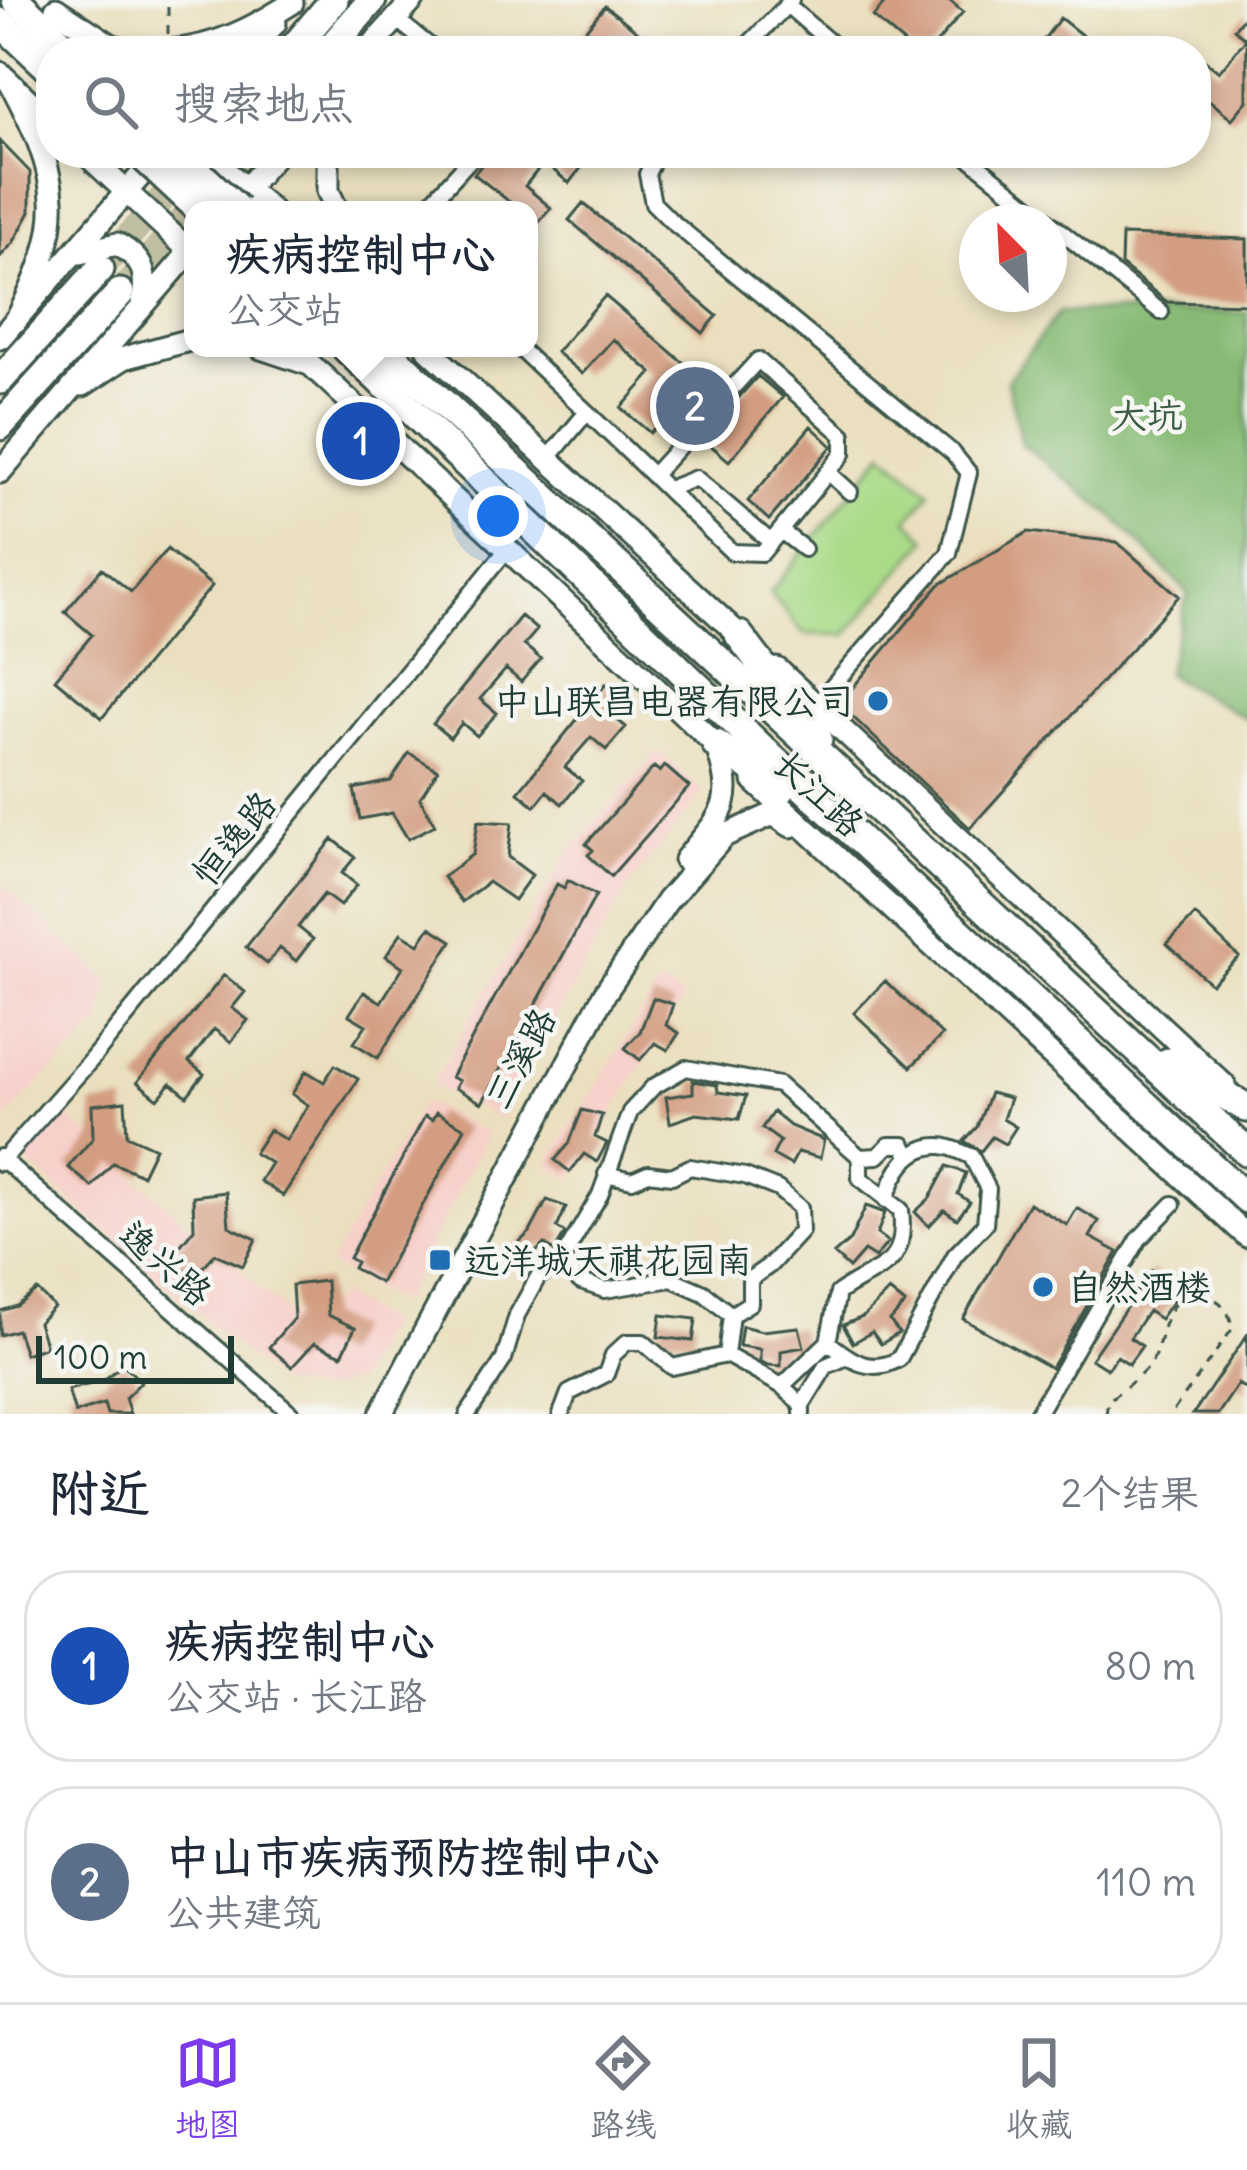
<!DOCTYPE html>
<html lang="zh">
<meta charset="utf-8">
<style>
:root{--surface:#fff;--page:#f6f6f7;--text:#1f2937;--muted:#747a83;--line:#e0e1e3;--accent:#7c3aed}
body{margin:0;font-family:Delius,"LXGW WenKai TC",sans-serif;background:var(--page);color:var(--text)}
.compass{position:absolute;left:959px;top:204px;width:108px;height:108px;border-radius:50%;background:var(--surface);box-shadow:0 6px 18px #0003;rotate:336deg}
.scale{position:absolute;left:36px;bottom:30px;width:198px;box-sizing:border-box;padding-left:12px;border:6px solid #1f3d34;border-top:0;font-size:33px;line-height:42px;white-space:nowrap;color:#1f3d34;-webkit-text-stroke:9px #f6f6f2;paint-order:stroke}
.you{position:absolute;left:498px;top:516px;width:42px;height:42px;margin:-30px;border:9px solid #fff;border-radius:50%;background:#1a73e8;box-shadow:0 0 0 18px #1a73e833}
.badge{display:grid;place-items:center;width:78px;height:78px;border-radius:50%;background:var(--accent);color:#fff;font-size:39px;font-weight:700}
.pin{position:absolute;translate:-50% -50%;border:6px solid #fff;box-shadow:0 3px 12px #0006}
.popup{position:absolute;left:184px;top:201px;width:354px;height:156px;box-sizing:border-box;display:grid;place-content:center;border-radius:24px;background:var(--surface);filter:drop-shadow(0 3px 9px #0005);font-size:39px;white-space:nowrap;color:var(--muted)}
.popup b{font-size:45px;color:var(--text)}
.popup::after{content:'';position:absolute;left:50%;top:100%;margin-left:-24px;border:24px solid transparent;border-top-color:var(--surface)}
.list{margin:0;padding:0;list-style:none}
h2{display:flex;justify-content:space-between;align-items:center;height:156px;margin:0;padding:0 48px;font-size:51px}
h2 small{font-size:39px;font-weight:400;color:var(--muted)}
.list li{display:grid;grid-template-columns:78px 1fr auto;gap:36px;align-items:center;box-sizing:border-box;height:192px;margin:0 24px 24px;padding:0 24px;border:3px solid var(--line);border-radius:48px}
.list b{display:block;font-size:45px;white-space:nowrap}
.list p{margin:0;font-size:39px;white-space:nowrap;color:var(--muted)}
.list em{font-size:39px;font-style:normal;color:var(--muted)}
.icon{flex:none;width:66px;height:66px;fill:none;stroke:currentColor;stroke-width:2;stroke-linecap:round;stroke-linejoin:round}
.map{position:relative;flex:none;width:1247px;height:1414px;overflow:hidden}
.search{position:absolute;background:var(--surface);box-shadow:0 6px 18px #0003;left:36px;right:36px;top:36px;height:132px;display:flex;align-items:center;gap:30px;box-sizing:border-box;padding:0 42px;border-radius:48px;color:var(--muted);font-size:45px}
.sheet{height:588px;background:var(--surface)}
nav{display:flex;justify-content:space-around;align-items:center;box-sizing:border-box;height:168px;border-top:3px solid var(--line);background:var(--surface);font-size:33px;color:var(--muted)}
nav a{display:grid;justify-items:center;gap:6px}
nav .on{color:var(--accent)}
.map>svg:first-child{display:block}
.built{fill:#f7d0ca}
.green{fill:#aadb89;stroke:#648c5e;stroke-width:3}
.forest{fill:#87bb75;stroke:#537c54;stroke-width:3}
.building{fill:#d39d81}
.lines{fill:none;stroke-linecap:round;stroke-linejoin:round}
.highway-tunnel{stroke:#c1bfa3;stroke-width:27;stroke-dasharray:27 14;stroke-linecap:butt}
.street-casing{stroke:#3d5549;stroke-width:20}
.secondary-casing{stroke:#3d5549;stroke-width:27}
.highway-casing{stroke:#3d5549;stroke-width:33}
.path{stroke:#3d5549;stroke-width:3;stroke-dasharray:9 9;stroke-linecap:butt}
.street{stroke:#fff;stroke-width:14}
.secondary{stroke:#fff;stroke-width:21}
.highway{stroke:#fff;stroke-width:27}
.highway-bridge-casing{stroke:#3d5549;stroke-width:33;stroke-linecap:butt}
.highway-bridge{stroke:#fff;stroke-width:27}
.poi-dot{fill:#1f6fb2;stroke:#f6f6f2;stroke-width:4.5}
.labels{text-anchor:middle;stroke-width:9;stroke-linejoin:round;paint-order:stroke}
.park-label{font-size:36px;fill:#3b5d45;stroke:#f6f6f2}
.poi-label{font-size:36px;fill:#1f3d34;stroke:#f6f6f2;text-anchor:start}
.street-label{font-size:36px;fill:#1f3d34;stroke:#f6f6f2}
</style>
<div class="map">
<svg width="1247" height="1414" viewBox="0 0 1247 1414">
<rect width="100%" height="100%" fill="#f6f6f2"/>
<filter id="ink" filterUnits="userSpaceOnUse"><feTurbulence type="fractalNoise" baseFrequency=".00833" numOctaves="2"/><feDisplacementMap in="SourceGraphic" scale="24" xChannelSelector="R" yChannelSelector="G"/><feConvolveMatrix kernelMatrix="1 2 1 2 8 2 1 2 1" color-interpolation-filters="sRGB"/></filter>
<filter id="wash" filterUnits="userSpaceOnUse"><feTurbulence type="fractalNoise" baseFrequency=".004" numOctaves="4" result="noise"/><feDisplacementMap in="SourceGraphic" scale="48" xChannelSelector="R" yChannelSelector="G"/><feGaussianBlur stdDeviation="2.7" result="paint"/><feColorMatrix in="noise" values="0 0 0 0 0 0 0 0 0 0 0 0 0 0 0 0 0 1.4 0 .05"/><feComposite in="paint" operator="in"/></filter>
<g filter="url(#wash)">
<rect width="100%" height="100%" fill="#eae0bf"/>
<path class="built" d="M 658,751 L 704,792 L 626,891 L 500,1119 L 432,1084 L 569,852 Z
M 0,882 L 108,980 L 101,1024 L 6,1118 L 0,1115 Z
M 660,984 L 684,999 L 572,1179 L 547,1164 Z
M 423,1101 L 488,1134 L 400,1303 L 329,1265 Z
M 64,1113 L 311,1334 L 339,1293 L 387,1324 L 357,1380 L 324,1391 L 280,1385 L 24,1160 Z"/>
<path class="green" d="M 884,452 L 930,492 L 908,520 L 927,539 L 846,635 L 804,634 L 770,593 Z"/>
<path class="forest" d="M 1059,312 L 1247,312 L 1247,719 L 1166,674 L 1188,593 L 1112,515 L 1022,444 L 1007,381 Z"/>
<g id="blocks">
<path class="building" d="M 887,0 L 949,0 L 963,12 L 930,51 L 913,51 L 873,17 Z
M 605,6 L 642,35 L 629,51 L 568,51 Z
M 1247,13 L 1247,101 L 1232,119 L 1210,101 L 1205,108 L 1196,100 L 1196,70 L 1204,60 L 1219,72 L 1246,39 L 1234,29 Z
M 1060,18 L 1102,51 L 1035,51 Z
M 0,141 L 30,172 L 30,212 L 13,243 L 0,257 Z
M 491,153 L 526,153 L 532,158 L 533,153 L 593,153 L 569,183 L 544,162 L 525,186 L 551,208 L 529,234 L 529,210 L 520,210 L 474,174 Z
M 583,203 L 717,316 L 703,333 L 569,220 Z
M 1122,235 L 1247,239 L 1247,304 L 1167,302 L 1121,265 Z
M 605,296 L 699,376 L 650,433 L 621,408 L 652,373 L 613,339 L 582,374 L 556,352 Z
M 758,376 L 783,397 L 729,461 L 702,438 Z
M 811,426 L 832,446 L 769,520 L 748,501 Z
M 1028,532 L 1117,542 L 1179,596 L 970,828 L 839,704 L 939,585 Z
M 167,549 L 212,586 L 102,718 L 55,679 L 92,635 L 65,612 L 102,568 L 131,592 Z
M 521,616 L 537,630 L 524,645 L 541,659 L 521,682 L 506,669 L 480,699 L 497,713 L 477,736 L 462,723 L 450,738 L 433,724 Z
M 606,684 L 622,698 L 609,713 L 626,727 L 606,750 L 591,737 L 565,767 L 582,781 L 562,804 L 547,791 L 535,806 L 518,792 Z
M 409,753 L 438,770 L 420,798 L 435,825 L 408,839 L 392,813 L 360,819 L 354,789 L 391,781 Z
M 665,766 L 689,787 L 611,876 L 588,855 L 593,850 L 586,844 L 654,767 L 660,772 Z
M 478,821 L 512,823 L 508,857 L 532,875 L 514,900 L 488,882 L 462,902 L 443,877 L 473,854 Z
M 333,839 L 355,857 L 342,873 L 357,885 L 340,906 L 324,894 L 298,927 L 313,939 L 296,961 L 280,948 L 267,964 L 246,947 Z
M 568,880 L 596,895 L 482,1103 L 455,1088 L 459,1081 L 451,1077 L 557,884 L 564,888 Z
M 1195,915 L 1239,957 L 1211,984 L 1167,944 Z
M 430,927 L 452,941 L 378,1058 L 354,1043 L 366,1025 L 349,1015 L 364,992 L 381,1002 L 403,967 L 386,956 L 401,933 L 419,944 Z
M 224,975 L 245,992 L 232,1008 L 248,1020 L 231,1042 L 214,1029 L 189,1062 L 204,1074 L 187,1096 L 171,1083 L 158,1099 L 137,1082 Z
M 885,981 L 942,1035 L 911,1067 L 854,1013 Z
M 653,998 L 673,1004 L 666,1025 L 679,1033 L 668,1050 L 655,1043 L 640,1060 L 625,1048 L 640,1032 Z
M 335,1065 L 358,1079 L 283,1196 L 260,1181 L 271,1163 L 254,1153 L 269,1130 L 286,1140 L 308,1105 L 292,1094 L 306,1071 L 324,1082 Z
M 693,1081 L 717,1085 L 718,1092 L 746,1096 L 739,1119 L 696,1114 L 670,1123 L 666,1097 L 693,1093 Z
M 990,1093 L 1010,1098 L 1003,1119 L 1016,1127 L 1005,1144 L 992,1137 L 981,1151 L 964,1141 L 977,1127 Z
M 125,1101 L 127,1135 L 155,1148 L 142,1175 L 113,1163 L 92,1187 L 68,1167 L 93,1138 L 92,1105 Z
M 582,1110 L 602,1115 L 595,1137 L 607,1143 L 597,1162 L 584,1154 L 570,1172 L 555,1160 L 569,1144 Z
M 436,1112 L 465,1128 L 380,1283 L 353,1268 L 356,1262 L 349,1258 L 425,1116 L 432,1120 Z
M 773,1112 L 790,1126 L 824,1140 L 820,1158 L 798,1152 L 791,1165 L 773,1155 L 780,1141 L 762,1128 Z
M 947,1166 L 966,1173 L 958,1194 L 970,1202 L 957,1219 L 944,1210 L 929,1226 L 915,1212 L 930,1198 Z
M 226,1192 L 229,1226 L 256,1239 L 243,1266 L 215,1254 L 193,1278 L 170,1258 L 194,1229 L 193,1196 Z
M 547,1200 L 566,1207 L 557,1228 L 565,1233 L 554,1251 L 544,1244 L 528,1260 L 514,1247 L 530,1232 Z
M 1029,1203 L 1067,1225 L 1077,1208 L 1099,1221 L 1090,1237 L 1118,1252 L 1051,1368 L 963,1319 Z
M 866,1206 L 885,1213 L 877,1234 L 888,1242 L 875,1258 L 864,1251 L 849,1268 L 834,1254 L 850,1240 Z
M 1152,1270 L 1169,1282 L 1161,1293 L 1173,1301 L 1160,1319 L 1148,1311 L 1130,1338 L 1142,1346 L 1129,1364 L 1117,1356 L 1107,1369 L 1091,1359 Z
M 326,1281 L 328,1315 L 355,1328 L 342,1355 L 314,1343 L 292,1367 L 269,1347 L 294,1318 L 292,1285 Z
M 37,1290 L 54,1307 L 38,1323 L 46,1347 L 25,1354 L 17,1330 L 0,1335 L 0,1311 L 17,1306 Z
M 889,1291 L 905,1304 L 890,1321 L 899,1333 L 881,1344 L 872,1332 L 853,1343 L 843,1325 L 863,1317 Z
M 661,1315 L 696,1319 L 693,1341 L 658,1337 Z
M 742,1326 L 762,1331 L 799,1327 L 804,1347 L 781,1351 L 781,1366 L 768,1365 L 760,1361 L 760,1349 L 739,1346 Z
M 1247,1335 L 1247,1390 L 1238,1384 L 1218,1414 L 1193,1414 Z
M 123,1364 L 141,1382 L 125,1398 L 130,1414 L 107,1414 L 104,1404 L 75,1413 L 68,1390 L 103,1381 Z"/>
</g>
</g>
<g filter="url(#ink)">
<use href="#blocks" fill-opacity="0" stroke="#3d5549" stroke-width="3"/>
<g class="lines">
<path class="highway-tunnel" d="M 100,269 L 187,170
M 120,293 L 240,153"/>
<g class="street-casing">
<path id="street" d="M 791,0 L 787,5 L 840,51
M 396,19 L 436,51
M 742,51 L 787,5
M 657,153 L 647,174 L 653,203 L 670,220 L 953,453 L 969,473 L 949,553 L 816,705
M 963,153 L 1049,222
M 424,210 L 476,153
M 1049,222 L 1161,312
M 519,348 L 587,412 L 547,460
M 587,412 L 732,552 L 762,553 L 843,454 L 843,435 L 758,360 L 653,475
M 828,472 L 850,492
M 668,489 L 696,478 L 771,542
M 781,531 L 804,549
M 0,1157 L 292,1414
M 860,1157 L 878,1156 L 889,1145 L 904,1145 L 909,1156
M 0,1163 L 91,1060 L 509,547
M 606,1174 L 632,1180 L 648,1173 L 672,1176 L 690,1167 L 745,1176 L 778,1189 L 800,1208 L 801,1231 L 770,1265 L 750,1279 L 750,1303 L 731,1315
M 560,1263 L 581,1282 L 605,1290 L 672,1279 L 704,1293 L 731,1315 L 726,1355
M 828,1342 C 851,1361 871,1375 899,1359 L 955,1255 L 985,1224 L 988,1189 L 971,1156 C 963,1153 950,1146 941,1146 C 909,1145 893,1174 886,1200
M 802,1405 L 826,1366 L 847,1357
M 468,1414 L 504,1359 L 517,1315 L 538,1277 L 560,1263 L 600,1195 L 630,1112 L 653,1087 L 686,1068 L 779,1085 L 860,1157 L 860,1178 L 901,1210 C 908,1270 878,1264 838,1293 L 828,1342 L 782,1386 L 802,1405 L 802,1414
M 561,1414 L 569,1393 L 606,1374 L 613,1355 L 627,1342 L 643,1342 L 672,1367 L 726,1355 L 782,1386
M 1037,1414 L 1139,1239 L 1173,1204"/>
</g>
<g class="secondary-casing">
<path id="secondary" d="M 56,9 L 112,46 L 134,51
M 169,51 C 217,47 253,28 292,3
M 249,51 L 275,23
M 367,51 L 413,0
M 0,73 L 51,122
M 11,84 C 63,182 67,221 16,321
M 85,153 L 193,254
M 205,153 L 271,210
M 328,153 L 328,191 L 337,210
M 238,198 L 277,153
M 80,253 L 117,244 C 145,260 147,274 143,304
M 0,338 L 160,153
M 261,348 L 306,363
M 293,348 L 727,755
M 427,348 L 749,644
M 83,385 L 124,358 L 193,339
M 0,472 L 193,248
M 777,669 L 1224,1085
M 754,781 L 1247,1236
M 685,860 C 722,814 738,804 716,745
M 381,1414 L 605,993 L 667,901 L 724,836 L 773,814 L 791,826"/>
</g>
<g class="highway-casing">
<path id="highway" d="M 16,0 L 70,51
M 0,22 L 51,70
M 291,51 L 334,0
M 328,51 L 372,0
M 346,348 L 772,758 L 1247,1199
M 384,348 L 1247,1152
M 0,380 L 100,269
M 0,426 L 120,293
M 739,635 L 818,739
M 716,744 L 782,789
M 1168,1062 L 1247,1108"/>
</g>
<path class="path" d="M 168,34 L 168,0
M 1106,1414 L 1108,1401 C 1122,1389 1140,1378 1151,1363 C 1165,1341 1162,1287 1203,1295 C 1222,1299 1228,1310 1233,1328 L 1171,1414"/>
<use href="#street" class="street"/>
<use href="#secondary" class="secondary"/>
<use href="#highway" class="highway"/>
<g class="highway-bridge-casing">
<path id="highway-bridge" d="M 139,153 L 200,210
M 178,153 L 238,210"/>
</g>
<use href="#highway-bridge" class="highway-bridge"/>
</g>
</g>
<g class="poi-dot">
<circle cx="878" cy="701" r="12"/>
<rect x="428" y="1248" width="24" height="24" rx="6"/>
<circle cx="1043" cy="1287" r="12"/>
</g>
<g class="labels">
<g class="park-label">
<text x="1147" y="428">大坑</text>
</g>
<g class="poi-label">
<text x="854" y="714" text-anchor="end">中山联昌电器有限公司</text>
<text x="464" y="1273">远洋城天祺花园南</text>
<text x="1067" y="1300">自然酒楼</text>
</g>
<g class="street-label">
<text transform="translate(819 793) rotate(43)" y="13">长江路</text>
<text transform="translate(234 838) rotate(-51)" y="13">恒逸路</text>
<text transform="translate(520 1058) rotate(-62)" y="13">三溪路</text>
<text transform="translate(166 1263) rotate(41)" y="13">逸兴路</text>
</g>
</g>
</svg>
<svg class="compass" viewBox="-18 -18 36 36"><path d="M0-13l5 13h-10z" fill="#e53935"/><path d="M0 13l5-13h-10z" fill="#747a83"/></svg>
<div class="scale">100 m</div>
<div class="you"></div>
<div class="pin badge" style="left:361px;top:441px;background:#1a4fb4">1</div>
<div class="popup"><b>疾病控制中心</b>公交站</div>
<div class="pin badge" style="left:695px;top:406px;background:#5c6f8a">2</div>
<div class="search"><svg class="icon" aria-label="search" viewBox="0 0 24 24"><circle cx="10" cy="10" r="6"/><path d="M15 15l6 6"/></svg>搜索地点</div>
</div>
<section class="sheet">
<h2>附近<small>2个结果</small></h2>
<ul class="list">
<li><span class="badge" style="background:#1a4fb4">1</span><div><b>疾病控制中心</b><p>公交站 · 长江路</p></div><em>80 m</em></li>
<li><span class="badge" style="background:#5c6f8a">2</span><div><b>中山市疾病预防控制中心</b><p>公共建筑</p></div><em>110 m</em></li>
</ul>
</section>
<nav>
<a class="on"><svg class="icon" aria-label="map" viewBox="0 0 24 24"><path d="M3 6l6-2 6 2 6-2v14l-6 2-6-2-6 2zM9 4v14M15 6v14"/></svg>地图</a>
<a><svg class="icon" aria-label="directions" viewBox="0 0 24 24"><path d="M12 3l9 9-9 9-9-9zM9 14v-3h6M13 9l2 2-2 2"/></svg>路线</a>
<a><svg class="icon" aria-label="saved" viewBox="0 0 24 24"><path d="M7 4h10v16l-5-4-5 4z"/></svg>收藏</a>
</nav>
